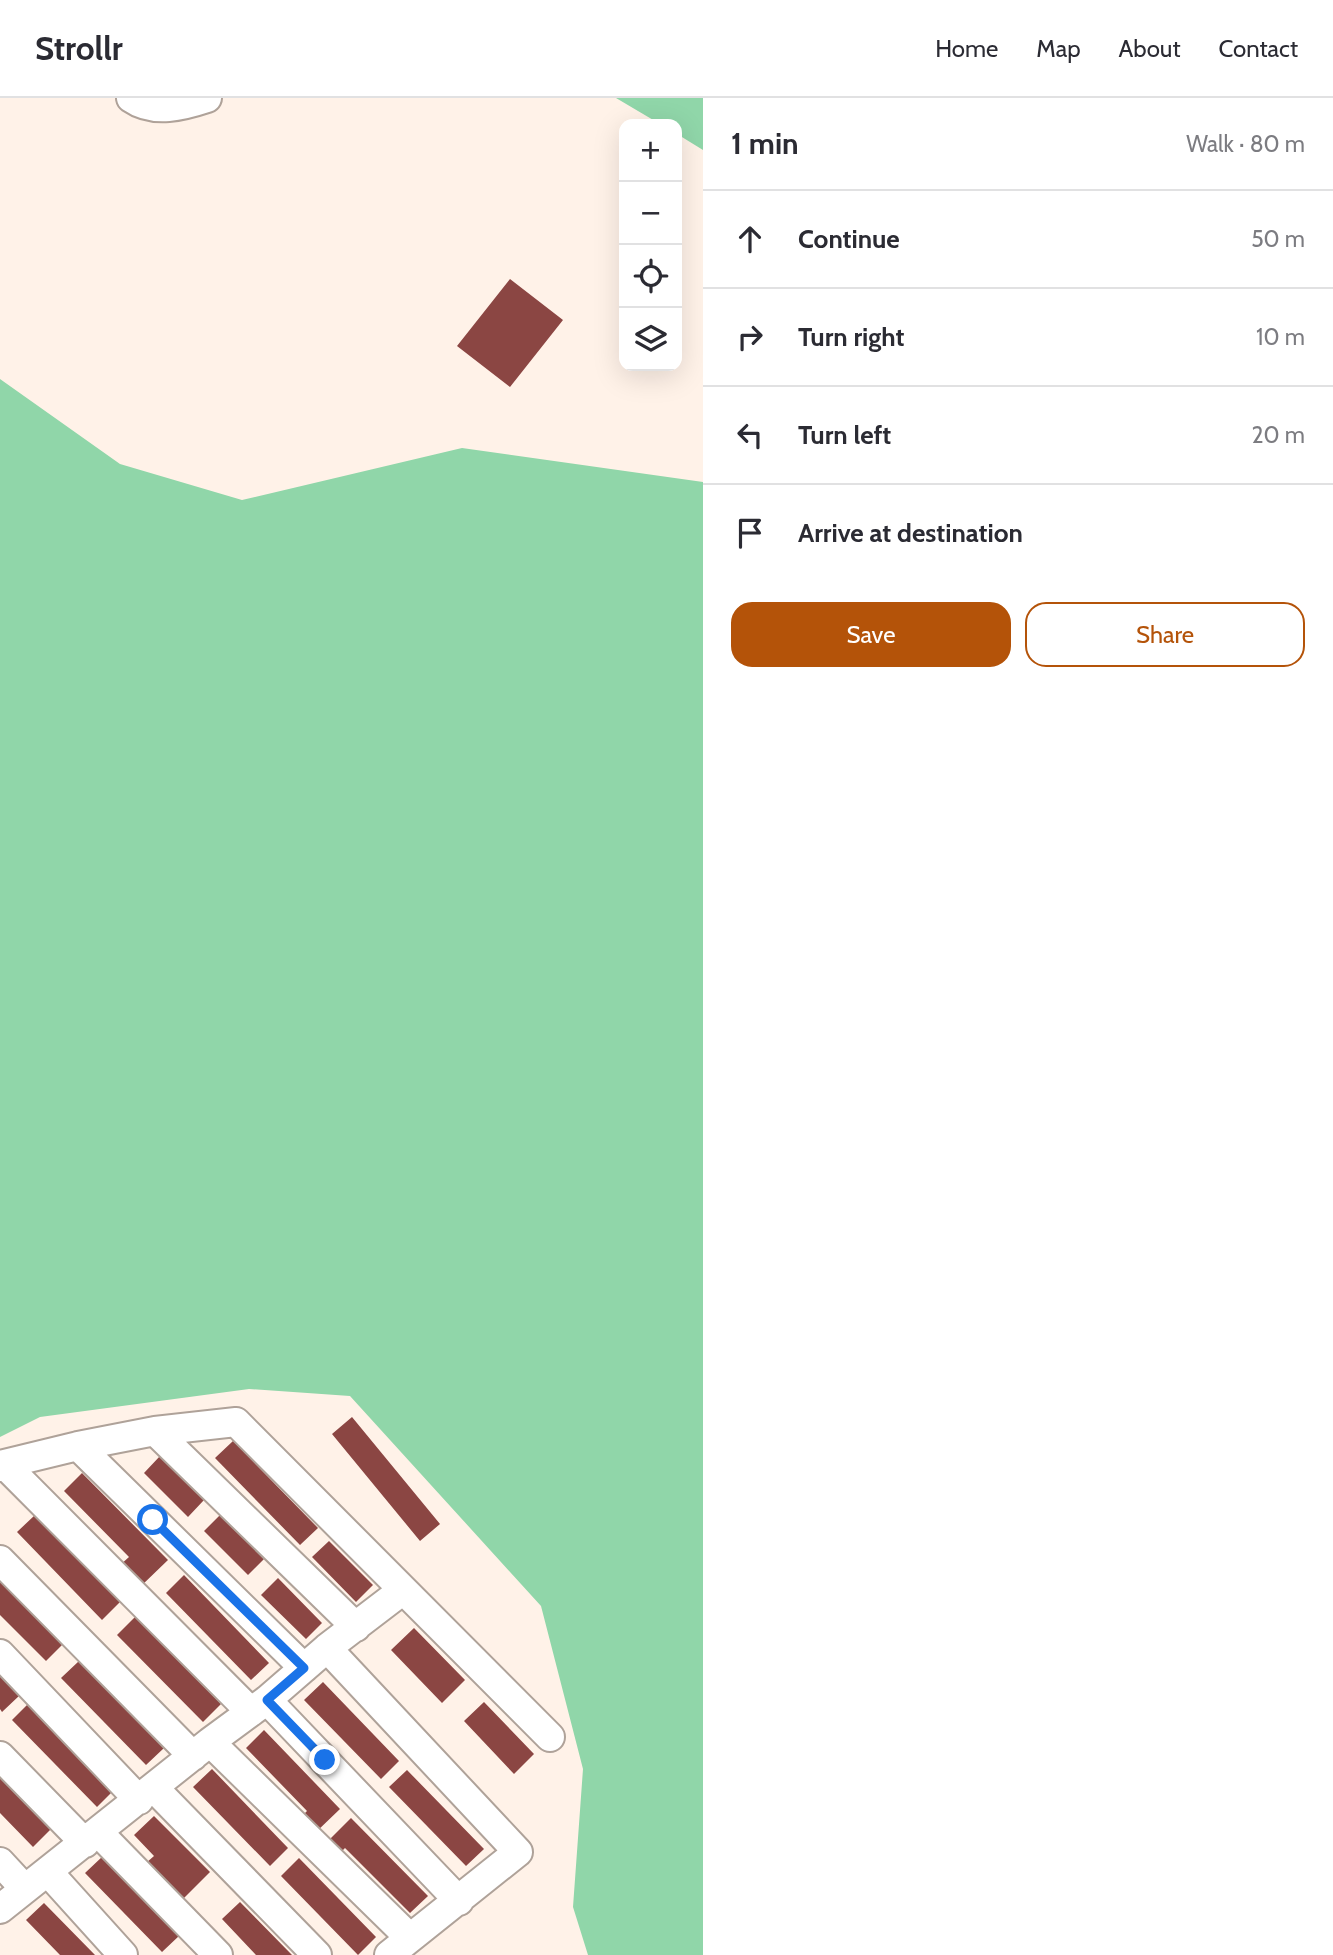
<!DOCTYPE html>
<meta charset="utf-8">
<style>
:root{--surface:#fff;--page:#f2f2f3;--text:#2b2b33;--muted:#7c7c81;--line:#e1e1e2;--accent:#b45309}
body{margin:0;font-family:Cabin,sans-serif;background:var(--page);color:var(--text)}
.controls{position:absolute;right:21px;top:21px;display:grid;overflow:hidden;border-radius:14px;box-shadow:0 7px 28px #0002}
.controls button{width:63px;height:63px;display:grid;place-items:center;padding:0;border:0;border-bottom:2px solid var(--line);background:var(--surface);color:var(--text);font:35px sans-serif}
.stop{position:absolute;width:21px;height:21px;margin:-16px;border:5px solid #1a73e8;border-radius:50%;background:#fff}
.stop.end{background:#1a73e8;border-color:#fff;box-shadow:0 2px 7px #0008}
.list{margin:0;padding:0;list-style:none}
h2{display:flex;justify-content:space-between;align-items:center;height:91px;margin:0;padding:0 28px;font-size:30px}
h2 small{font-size:23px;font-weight:400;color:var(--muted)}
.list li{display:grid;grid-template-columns:46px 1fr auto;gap:21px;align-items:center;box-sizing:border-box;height:98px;padding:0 28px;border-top:2px solid var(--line)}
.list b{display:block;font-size:26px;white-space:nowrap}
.list em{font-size:23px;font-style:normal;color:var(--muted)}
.actions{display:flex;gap:14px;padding:21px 28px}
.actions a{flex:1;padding:16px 0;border:2px solid var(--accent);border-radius:21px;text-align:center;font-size:24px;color:var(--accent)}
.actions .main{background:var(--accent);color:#fff}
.icon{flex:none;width:38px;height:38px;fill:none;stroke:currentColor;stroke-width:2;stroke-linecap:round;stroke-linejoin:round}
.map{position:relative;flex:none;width:703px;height:1857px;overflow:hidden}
header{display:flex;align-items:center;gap:42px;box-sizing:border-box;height:98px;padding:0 35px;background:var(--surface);border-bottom:2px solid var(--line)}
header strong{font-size:33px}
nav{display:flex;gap:38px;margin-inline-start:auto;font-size:24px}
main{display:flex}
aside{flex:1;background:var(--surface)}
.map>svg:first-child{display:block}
.forest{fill:#90d6a9}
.building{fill:#8b4643}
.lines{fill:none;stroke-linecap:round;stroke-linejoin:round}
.minor-casing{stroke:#afa299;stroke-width:32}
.minor{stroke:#fff;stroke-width:28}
.route{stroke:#1a73e8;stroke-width:9}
</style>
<header>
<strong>Strollr</strong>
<nav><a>Home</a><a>Map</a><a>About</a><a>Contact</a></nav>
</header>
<main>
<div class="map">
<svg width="703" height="1857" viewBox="0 0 703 1857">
<rect width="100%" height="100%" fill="#fff2e8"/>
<path class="forest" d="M 616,0 L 703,0 L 703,52 L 677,36 L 677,26 L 660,26 Z
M 0,281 L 120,366 L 242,402 L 462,350 L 703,384 L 703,1857 L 588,1857 L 573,1809 L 583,1671 L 541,1508 L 350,1298 L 249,1291 L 40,1319 L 0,1339 Z"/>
<path class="building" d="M 510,181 L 563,222 L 510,289 L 457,248 Z
M 352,1319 L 440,1426 L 420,1443 L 332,1336 Z
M 233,1343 L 318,1430 L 300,1447 L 215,1360 Z
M 160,1358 L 204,1402 L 188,1419 L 144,1375 Z
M 82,1375 L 168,1462 L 140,1489 L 119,1468 L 129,1459 L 64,1393 Z
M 35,1417 L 120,1504 L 102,1522 L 17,1434 Z
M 220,1417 L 264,1461 L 248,1477 L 204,1433 Z
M 329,1443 L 373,1487 L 356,1504 L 312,1459 Z
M 184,1477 L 269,1565 L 251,1582 L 166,1495 Z
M 278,1480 L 322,1525 L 306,1541 L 261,1497 Z
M 0,1483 L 63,1546 L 46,1563 L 0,1517 Z
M 135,1519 L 221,1606 L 203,1624 L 117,1537 Z
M 414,1530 L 465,1582 L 442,1605 L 391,1552 Z
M 79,1563 L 164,1650 L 146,1667 L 61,1580 Z
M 0,1576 L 20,1597 L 2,1614 L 0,1611 Z
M 323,1584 L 399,1663 L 381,1681 L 304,1602 Z
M 30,1604 L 115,1691 L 97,1709 L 12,1622 Z
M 484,1604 L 534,1656 L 514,1676 L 464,1623 Z
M 264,1632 L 340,1711 L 315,1735 L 301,1719 L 307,1713 L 246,1650 Z
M 212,1671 L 288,1750 L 270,1768 L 193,1689 Z
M 407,1672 L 484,1751 L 466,1768 L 389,1689 Z
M 0,1677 L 51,1731 L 33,1749 L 0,1715 Z
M 154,1718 L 210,1774 L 182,1802 L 146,1765 L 154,1758 L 134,1737 Z
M 351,1720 L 428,1798 L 410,1815 L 345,1750 L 338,1757 L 326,1745 Z
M 103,1758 L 180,1837 L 162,1854 L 85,1775 Z
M 299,1760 L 376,1839 L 358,1857 L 281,1778 Z
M 240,1804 L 292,1857 L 256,1857 L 222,1821 Z
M 44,1805 L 95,1857 L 60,1857 L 26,1822 Z"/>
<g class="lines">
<g class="minor-casing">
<path id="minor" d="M 131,0 C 154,16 183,8 207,0
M 155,1333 L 356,1529
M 78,1348 L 304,1570
M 4,1366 L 251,1614
M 0,1369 L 4,1366 L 78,1348 L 155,1333 L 236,1324 L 550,1639
M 0,1462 L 193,1658
M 327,1550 L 518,1754 L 389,1857
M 0,1556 L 139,1702
M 267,1602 L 459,1803
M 210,1644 L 410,1840
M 0,1658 L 85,1745
M 154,1690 L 317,1857
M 98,1734 L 218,1857
M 0,1764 L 25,1791
M 49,1775 L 123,1857
M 0,1811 L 210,1644 L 267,1602 L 327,1550 L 403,1492"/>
</g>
<use href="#minor" class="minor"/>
</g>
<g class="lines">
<path class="route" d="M 153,1422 L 304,1570 L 267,1602 L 325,1662"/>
</g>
</svg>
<div class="controls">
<button>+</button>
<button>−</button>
<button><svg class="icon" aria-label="locate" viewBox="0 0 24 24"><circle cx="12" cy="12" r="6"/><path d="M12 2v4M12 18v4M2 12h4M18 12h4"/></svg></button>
<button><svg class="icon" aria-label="layers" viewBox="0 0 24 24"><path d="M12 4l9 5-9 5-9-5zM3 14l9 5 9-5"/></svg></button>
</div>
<div class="stop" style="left:153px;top:1422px"></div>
<div class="stop end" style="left:325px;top:1662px"></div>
</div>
<aside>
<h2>1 min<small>Walk · 80 m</small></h2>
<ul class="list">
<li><svg class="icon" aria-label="ahead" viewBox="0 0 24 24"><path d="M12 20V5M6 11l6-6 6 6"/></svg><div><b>Continue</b></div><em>50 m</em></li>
<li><svg class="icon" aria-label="right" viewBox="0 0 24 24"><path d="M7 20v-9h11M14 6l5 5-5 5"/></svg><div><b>Turn right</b></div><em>10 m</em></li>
<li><svg class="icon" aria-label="left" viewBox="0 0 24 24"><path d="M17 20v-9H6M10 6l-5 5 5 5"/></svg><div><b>Turn left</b></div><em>20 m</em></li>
<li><svg class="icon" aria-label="arrive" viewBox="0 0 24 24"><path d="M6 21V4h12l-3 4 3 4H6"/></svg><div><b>Arrive at destination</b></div></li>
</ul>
<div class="actions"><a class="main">Save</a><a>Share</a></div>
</aside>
</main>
